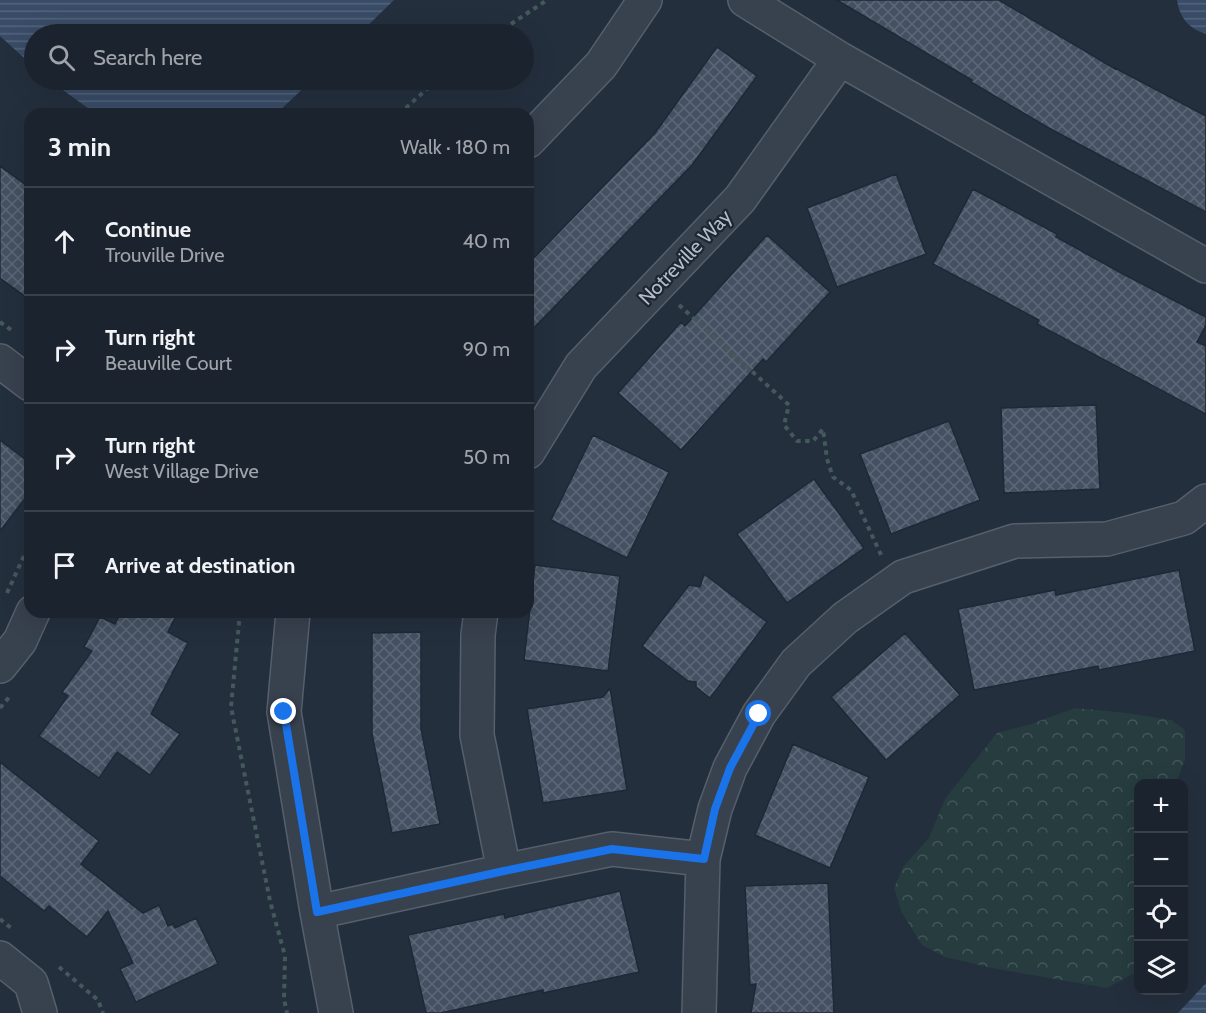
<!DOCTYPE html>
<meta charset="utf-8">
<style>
:root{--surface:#1b232e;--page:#282f3a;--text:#f1f3f6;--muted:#a0a4aa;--line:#39404a}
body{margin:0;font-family:Cabin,sans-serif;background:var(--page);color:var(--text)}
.controls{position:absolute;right:18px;bottom:18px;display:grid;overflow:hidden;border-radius:12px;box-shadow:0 6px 24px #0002}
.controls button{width:54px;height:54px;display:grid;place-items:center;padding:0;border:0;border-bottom:2px solid var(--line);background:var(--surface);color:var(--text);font:30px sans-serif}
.stop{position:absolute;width:18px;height:18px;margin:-14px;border:4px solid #1a73e8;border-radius:50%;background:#fff}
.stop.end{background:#1a73e8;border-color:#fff;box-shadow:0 2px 6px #0008}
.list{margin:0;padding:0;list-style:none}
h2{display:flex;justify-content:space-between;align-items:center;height:78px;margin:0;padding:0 24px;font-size:26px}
h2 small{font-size:20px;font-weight:400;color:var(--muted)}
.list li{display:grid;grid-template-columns:39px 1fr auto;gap:18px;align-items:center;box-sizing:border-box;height:108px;padding:0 24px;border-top:2px solid var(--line)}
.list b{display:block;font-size:22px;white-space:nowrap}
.list p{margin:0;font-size:20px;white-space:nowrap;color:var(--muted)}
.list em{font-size:20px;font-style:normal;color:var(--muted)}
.icon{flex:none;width:33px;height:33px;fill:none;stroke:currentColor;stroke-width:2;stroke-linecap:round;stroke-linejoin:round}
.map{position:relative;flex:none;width:1206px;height:1013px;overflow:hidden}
.search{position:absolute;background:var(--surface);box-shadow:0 6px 24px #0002;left:24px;top:24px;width:510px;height:66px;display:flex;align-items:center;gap:15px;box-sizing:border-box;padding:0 21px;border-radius:33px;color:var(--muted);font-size:22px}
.panel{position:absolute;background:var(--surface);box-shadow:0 6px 24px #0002;left:24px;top:108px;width:510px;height:510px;border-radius:18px}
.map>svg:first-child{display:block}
.forest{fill:url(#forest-crowns)}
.water{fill:url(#water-rules)}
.building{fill:url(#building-cross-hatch);stroke:#1f2835;stroke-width:1.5}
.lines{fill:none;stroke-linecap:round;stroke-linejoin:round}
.minor-casing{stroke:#565f6c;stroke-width:36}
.path{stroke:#44595c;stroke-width:4;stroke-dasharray:4.5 4.5;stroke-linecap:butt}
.minor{stroke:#38414e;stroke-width:33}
.route{stroke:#1a73e8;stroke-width:8}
.labels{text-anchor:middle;stroke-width:4.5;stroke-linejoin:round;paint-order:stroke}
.street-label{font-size:20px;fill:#b4bcc9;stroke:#1d2633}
</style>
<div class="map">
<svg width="1206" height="1013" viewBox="0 0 1206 1013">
<defs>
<pattern id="forest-crowns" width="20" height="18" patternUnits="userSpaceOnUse" patternTransform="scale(1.5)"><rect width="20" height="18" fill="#263c3f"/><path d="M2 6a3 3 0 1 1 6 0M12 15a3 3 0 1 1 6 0" fill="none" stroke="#435659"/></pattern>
<pattern id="water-rules" width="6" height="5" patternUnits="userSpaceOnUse" patternTransform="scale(1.5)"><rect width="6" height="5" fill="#394c67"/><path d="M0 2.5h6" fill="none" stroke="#53647b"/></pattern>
<pattern id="building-cross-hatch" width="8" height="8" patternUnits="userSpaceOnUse" patternTransform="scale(1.5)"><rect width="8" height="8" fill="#455162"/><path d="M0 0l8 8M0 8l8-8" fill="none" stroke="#5d6877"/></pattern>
</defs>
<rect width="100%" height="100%" fill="#242f3e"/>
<path class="forest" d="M 1075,708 L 1127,713 L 1171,720 L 1185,730 L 1185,760 L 1176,783 L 1138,784 L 1138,971 L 1107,988 L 992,968 L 945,957 L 922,945 L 902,913 L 894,888 L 903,867 L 929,838 L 945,799 L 997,733 L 1031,724 Z"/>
<path class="water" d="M 0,0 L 394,0 L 359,34 L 34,34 L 34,67 L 0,36 Z
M 1177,0 L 1206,0 L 1206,34 C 1188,28 1180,18 1177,0 Z
M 49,80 L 312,80 L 276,114 L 96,114 Z
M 1206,983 L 1206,1013 L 1178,1013 Z"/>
<path class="building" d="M 837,0 L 999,0 L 1115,69 L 1115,68 L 1206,116 L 1206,212 L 1047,127 L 971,82 L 972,80 Z
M 717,47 L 757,76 L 692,165 L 528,334 L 528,264 L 655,133 Z
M 0,166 L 30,188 L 30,300 L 0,278 Z
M 896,174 L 926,254 L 837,287 L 807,208 Z
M 973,189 L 1057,234 L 1056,237 L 1123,274 L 1206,317 L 1206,325 L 1197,342 L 1206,346 L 1206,414 L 1037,324 L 1039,320 L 933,264 Z
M 767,235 L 830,292 L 766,362 L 763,359 L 681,450 L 618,393 L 681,322 L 685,326 Z
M 1096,405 L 1100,489 L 1004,493 L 1001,408 Z
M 949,421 L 980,500 L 891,534 L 860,454 Z
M 593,435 L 669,472 L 627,558 L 551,520 Z
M 0,440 L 30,463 L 30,492 L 0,531 Z
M 814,479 L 864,548 L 787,603 L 737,534 Z
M 535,565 L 620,576 L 608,671 L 524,660 Z
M 1179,570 L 1195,651 L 1099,670 L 1098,666 L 974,690 L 958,609 L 1055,590 L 1056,595 Z
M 704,574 L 767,622 L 710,698 L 696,687 L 696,682 L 688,681 L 642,646 L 689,585 L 700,587 Z
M 121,612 L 178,612 L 168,632 L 188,643 L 151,714 L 180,734 L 150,775 L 117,752 L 99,778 L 39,736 L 68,696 L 62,692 L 92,651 L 84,647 L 100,617 L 115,624 Z
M 421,632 L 421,729 L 440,824 L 392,833 L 372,734 L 372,633 Z
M 905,633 L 960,695 L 886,760 L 831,697 Z
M 610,688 L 627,790 L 543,803 L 527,709 L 603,697 Z
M 793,744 L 869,777 L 830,868 L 755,835 Z
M 0,762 L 99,841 L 81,864 L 143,913 L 159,905 L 168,926 L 173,924 L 175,928 L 196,918 L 218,964 L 136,1002 L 120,969 L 133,963 L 108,911 L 87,937 L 49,906 L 44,911 L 0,876 Z
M 828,883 L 834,1013 L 751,1013 L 756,984 L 750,985 L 745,886 Z
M 620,891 L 639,972 L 543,993 L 543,990 L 441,1013 L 426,1013 L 408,935 L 504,914 L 505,918 Z"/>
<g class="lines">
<g class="minor-casing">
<path id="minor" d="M 745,0 L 840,59 L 1206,266
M 528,141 L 601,65 L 645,0
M 0,361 L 30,384
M 528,452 L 581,366 L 740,199 L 840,59
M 293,612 L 284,712 L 317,912 L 336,1013
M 481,612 L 478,635 L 477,735 L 504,871
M 0,666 L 20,641 L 33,612
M 317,912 L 504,871 L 612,849 L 703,859
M 0,958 L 31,983 L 40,1013
M 699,1013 L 703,859 L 715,809 L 730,768 L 759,714 L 796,663 L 845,618 L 903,577 L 1015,541 L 1107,539 L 1184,518 L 1206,501"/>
</g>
<path class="path" d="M 496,34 L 547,0
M 399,114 L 437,80
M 679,305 L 789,405 L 784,425 L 797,441 L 813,441 L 823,429 L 827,459 L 833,477 L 851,490 L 882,557
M 0,322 L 14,332
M 7,593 L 23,558 L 30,548
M 240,612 L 231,707 L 270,901 L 285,956 L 284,999 L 287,1013
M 0,708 L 11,695
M 0,919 L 11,928
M 59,967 L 98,1000 L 103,1013"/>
<use href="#minor" class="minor"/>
</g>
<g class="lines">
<path class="route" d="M 284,712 L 317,912 L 504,871 L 612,849 L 704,859 L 715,809 L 730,768 L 759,714"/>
</g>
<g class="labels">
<g class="street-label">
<text transform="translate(685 257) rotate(-46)" y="7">Notreville Way</text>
</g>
</g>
</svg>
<div class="controls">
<button>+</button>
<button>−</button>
<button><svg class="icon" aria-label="locate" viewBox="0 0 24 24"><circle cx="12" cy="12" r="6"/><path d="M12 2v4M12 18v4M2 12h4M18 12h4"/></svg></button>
<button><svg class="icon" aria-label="layers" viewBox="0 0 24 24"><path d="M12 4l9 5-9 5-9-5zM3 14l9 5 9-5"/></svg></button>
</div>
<div class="stop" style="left:759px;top:714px"></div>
<div class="stop end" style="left:284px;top:712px"></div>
<div class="search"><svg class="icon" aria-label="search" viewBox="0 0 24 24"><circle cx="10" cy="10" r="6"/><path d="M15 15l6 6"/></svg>Search here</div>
<section class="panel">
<h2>3 min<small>Walk · 180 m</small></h2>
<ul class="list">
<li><svg class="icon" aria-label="ahead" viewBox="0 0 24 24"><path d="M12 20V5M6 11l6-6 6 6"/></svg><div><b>Continue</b><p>Trouville Drive</p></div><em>40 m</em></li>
<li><svg class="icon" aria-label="right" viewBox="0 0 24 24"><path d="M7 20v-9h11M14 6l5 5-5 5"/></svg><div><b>Turn right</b><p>Beauville Court</p></div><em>90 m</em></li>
<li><svg class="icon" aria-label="right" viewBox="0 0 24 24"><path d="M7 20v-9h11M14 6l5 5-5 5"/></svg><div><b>Turn right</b><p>West Village Drive</p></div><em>50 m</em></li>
<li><svg class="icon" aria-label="arrive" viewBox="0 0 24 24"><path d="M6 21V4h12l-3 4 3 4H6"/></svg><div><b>Arrive at destination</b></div></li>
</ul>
</section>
</div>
